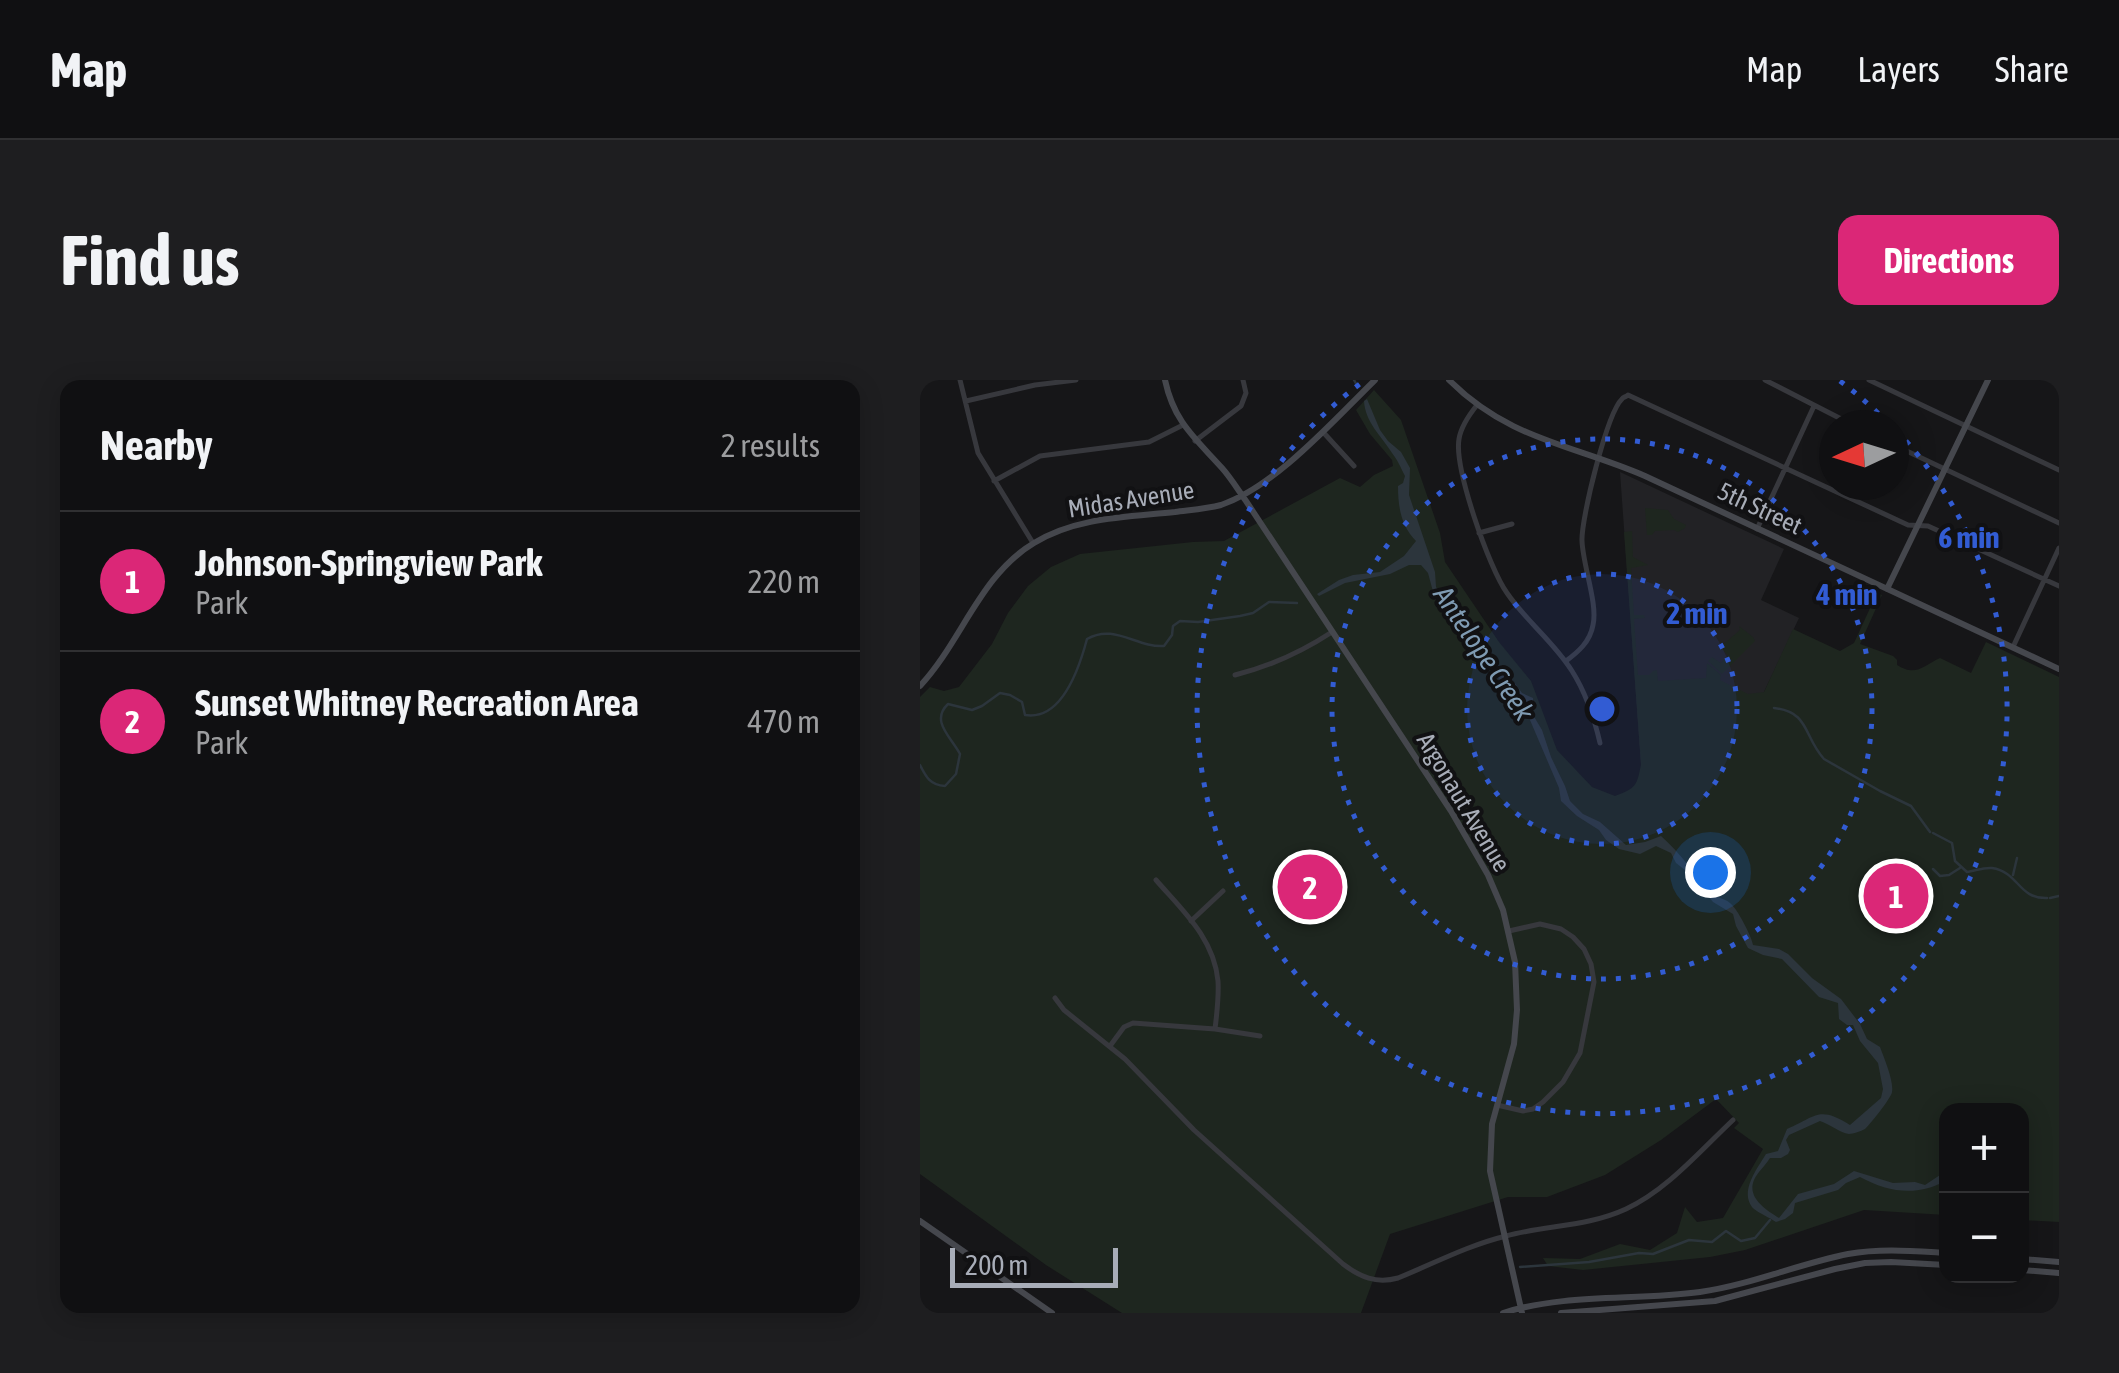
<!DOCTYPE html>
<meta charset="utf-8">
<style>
:root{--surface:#101012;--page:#1e1e20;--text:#f1f3f6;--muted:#9c9d9f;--line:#303032;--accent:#db2777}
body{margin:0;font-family:"Asap Condensed",sans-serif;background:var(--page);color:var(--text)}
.controls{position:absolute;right:30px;bottom:30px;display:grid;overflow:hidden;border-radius:20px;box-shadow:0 5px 25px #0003}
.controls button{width:90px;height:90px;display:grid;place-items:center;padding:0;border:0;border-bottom:2px solid var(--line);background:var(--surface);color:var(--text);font:50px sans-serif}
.compass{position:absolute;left:899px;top:30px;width:90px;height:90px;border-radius:50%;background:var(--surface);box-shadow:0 5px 25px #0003;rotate:266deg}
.scale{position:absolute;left:30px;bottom:25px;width:168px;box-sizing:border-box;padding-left:10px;border:5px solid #a8adb8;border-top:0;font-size:28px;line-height:35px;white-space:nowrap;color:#a8adb8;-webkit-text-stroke:8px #111113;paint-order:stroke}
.you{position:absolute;left:790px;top:492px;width:35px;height:35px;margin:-25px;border:8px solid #fff;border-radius:50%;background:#1a73e8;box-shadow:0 0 0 15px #1a73e833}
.badge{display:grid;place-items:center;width:65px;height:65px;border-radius:50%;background:var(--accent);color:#fff;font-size:32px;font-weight:700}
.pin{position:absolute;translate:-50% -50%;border:5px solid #fff;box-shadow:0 2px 10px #0006}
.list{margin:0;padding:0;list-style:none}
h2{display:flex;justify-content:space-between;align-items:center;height:130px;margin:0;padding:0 40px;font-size:42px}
h2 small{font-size:32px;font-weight:400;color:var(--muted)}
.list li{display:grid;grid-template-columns:65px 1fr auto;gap:30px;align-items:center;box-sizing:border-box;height:140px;padding:0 40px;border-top:2px solid var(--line)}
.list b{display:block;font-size:38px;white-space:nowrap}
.list p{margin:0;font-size:32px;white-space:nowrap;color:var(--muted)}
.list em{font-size:32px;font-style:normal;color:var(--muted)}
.map{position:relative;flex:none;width:1139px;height:933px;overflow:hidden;border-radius:20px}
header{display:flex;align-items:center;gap:60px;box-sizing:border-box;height:140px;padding:0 50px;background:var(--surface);border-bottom:2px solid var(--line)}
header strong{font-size:48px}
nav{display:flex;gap:55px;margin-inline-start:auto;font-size:35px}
.intro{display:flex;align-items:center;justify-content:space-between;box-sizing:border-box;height:240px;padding:0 60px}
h1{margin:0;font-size:70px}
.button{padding:25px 45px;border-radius:20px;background:var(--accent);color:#fff;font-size:35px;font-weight:700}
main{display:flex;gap:60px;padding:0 60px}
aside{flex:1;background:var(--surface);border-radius:20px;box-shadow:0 5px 25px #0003}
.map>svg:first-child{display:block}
.built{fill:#222225}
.green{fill:#1e261f}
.water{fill:#2c353c}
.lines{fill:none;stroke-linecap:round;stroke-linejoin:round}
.stream{stroke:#2c353c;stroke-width:2.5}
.street{stroke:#37383d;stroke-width:5}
.secondary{stroke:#45474d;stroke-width:6}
.ring{fill:none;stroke:#325cd3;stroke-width:5;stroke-dasharray:5 10}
.labels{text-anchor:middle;stroke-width:8;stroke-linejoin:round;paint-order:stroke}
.street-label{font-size:25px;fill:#a8adb8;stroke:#111113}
.water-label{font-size:28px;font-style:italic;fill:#7f9bb3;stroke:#111113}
.centre{fill:#325cd3;stroke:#111113;stroke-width:5}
.ring-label{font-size:30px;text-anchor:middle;font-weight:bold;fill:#325cd3;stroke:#111113;stroke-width:8;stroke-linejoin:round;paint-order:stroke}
</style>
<header>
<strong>Map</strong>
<nav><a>Map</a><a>Layers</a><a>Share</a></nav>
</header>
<div class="intro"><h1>Find us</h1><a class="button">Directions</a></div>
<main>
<aside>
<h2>Nearby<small>2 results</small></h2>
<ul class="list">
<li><span class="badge">1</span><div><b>Johnson-Springview Park</b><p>Park</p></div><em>220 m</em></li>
<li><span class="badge">2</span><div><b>Sunset Whitney Recreation Area</b><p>Park</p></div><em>470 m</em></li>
</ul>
</aside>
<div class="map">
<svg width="1139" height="933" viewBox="0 0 1139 933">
<rect width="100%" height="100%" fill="#161618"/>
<path class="built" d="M 700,92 L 864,169 L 841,220 L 879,238 L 844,312 L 724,428 Z"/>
<path class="green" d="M 454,10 L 481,40 L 520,153 L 525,182 L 579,262 L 611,301 L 637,370 L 672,407 L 695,416 C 716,408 717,406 721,384 L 704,152 L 712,151 L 713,177 L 728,185 L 711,188 L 714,235 L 724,235 L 725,238 L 714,239 L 718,295 L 729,295 L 733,291 L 737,290 L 738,301 L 786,298 L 787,283 L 801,295 L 800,300 L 828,314 L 844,312 L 873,249 L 920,271 L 934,263 L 957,213 L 962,215 L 940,264 L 973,276 L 977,280 L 977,285 C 996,297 1003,286 1020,278 L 1051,293 L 1066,262 L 1139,297 L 1139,842 L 1102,840 L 1102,731 L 1026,731 L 1026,835 L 944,830 L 825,870 L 790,877 L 663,890 L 628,886 L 623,878 L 660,879 L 700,864 L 730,870 L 757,853 L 765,827 L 777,842 L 803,838 L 843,769 L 814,748 L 819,743 L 796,719 L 741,760 L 685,795 L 627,817 L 588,817 L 470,854 L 441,933 L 202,933 L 126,885 L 0,794 L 0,317 L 10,307 L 24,311 L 39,307 L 72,264 L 88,233 L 108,206 L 131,187 L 160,174 L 273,162 L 304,161 L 420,98 L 440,107 L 454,95 L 473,86 L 472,80 L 450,54 L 436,30 Z
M 725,128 L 748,130 L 754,139 L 766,145 L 765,148 L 758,152 L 754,150 L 735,151 L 732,155 L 727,155 Z
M 819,246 L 833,257 L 835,261 L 802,294 L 788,281 L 792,277 L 801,283 L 808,275 L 800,267 L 820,250 Z"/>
<path class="water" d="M 447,19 L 460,50 L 468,61 L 481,72 L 490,88 L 489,115 L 515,192 L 516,207 L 521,214 L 529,217 L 556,250 L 570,268 L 575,281 L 589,295 L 602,313 L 613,318 L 613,335 L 622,350 L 631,377 L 645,406 L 650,421 L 663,434 L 680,442 L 706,465 L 725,462 L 741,456 C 760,473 773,492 790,511 C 796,519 803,517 810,523 C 817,528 832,557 833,565 L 859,569 L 868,574 L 892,598 L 921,619 L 940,644 L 947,659 L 960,667 C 964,678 974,701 972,712 C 972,717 948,747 945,749 C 941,751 933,754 929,754 C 920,753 910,744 900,741 L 869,755 L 866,760 L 870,770 L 868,774 L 861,778 L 850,778 C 847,783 843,787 839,792 C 822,813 841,827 859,838 L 878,814 L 914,804 L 934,791 L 973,803 L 995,802 L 1005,805 L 1020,795 L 1026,785 L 1025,801 C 996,817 968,812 940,797 L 926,803 L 918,810 L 875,823 L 873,833 L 865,839 L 856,842 C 850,838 839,833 834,829 C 818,813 837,789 846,774 L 858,771 L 867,749 C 896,737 898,725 930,745 L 961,718 L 963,709 L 958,683 L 940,661 L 933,645 L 927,645 L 919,639 L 918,623 L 899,617 L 862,579 L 843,575 L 828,568 L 816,546 L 813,534 L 793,522 L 770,494 L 756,483 L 751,473 L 736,466 L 720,474 L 699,469 L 686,460 L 679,450 L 657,436 L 641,421 L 639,408 L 607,333 L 597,318 L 579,300 L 575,285 L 565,275 L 550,249 L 534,232 L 515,219 L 508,193 L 501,185 L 489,185 L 470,194 L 425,203 L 399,216 L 397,214 L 419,200 L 433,195 L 460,192 L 484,176 L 496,161 C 481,146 478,127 478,106 L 483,103 L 485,96 C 481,88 477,79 472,73 C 462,57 445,42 444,21 Z"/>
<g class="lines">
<path class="stream" d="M 434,0 L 438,7
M 854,328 C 890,332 883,356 904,379 L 960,411 L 991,426 L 1010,452
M 0,385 C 6,397 10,405 25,406 L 36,394 L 40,374 C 31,357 10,341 28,324 L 52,330 L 62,326 L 80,313 L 90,315 L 102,322 L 105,335 C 142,341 159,289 167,259 C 194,243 217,268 244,266 L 252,255 L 253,246 L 260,241 L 278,242 L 320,236 L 333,233 L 349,222 L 377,223
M 1013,453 L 1032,463 L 1035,481 L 1047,492 C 1055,491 1064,487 1072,488 C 1099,492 1098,519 1127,518
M 1013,489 L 1020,496 L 1029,495 L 1040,488
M 1093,495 L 1097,478
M 1130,518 L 1139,516
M 600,887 L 669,882 L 719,873 L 733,874 L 769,860 L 792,862 L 806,851 L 821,861 L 835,858 L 850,840"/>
<path class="street" d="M 40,0 L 58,73 L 113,163
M 845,0 L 933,45
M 949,0 L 1139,90
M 46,21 L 115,5 L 156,0
M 557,25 C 549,35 541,46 539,59 C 534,88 569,188 587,213 C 606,241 634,262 652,291 C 666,313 674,337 680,363
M 403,52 L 434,86
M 275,61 L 321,26 L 326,13 L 323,0
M 974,65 L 1139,143
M 74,101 L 120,76 L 229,62 L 263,45
M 837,149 L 894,26
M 559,153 L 592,144
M 1093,267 L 1139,168
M 646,281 C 658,272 670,262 673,245 C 678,224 663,186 662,161 C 661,139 687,33 702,19 C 703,17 706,17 708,15 L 988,145 L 1008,146 L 1139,206
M 315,295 C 351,286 380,273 412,252
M 236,500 C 262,530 294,558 298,601 C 299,617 297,633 295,649
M 271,541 L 303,511
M 135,618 L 144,630 L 205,679 L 274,750 L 423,884 C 440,897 456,904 478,898 C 515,883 546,866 586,856 C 626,845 667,847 706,829 C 747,810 780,771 813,740
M 190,666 L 204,647 L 213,643 L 295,649 L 340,656
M 577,725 L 603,731 L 613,729 L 623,722 L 643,702 L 660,673 L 674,602 L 671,584 L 664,569 L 653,557 L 641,549 L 620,544 L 589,551"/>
<path class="secondary" d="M 245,0 C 254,42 275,58 302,88 C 311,98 318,110 326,121 L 531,431 L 568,495 L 583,530 L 595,582 L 597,630 L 594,664 L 572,744 L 570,791 L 602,933
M 529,0 C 589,60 651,64 725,96 L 1139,289
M 967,209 L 1068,0
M 0,306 C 42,261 60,195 114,163 C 156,137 208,137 255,132 C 270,130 286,129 301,125 C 355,107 414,40 455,0
M 0,841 L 132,933
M 1102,879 L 1139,882
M 1102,890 L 1139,893
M 583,933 C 646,913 715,921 780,912 C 830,905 878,884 928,874 C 961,868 993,871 1026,873
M 641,933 L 795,921 L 915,889 L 945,883 L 971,882 L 1026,885"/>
</g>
<circle cx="682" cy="329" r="135" fill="#325cd3" fill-opacity=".12"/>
<g class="ring">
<circle cx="682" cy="329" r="135"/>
<circle cx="682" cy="329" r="270"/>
<path d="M920 1A405 405 0 0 1 968 43M976 50A405 405 0 1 1 444 1"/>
</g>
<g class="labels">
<g class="street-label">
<text transform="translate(211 119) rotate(-9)" y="9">Midas Avenue</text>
<text transform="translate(840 128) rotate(25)" y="9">5th Street</text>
<text transform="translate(544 422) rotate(59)" y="9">Argonaut Avenue</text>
</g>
<g class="water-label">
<text transform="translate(564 273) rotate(56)" y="10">Antelope Creek</text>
</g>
</g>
<circle cx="682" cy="329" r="15" class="centre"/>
<g class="ring-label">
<text x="1049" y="168">6 min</text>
<text x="927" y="225">4 min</text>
<text x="777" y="244">2 min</text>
</g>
</svg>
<div class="controls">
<button>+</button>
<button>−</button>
</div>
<svg class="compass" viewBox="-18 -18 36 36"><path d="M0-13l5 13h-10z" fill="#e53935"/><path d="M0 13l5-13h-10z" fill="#9c9d9f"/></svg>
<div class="scale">200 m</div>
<div class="you"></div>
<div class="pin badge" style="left:976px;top:516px">1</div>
<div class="pin badge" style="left:390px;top:507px">2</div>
</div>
</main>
